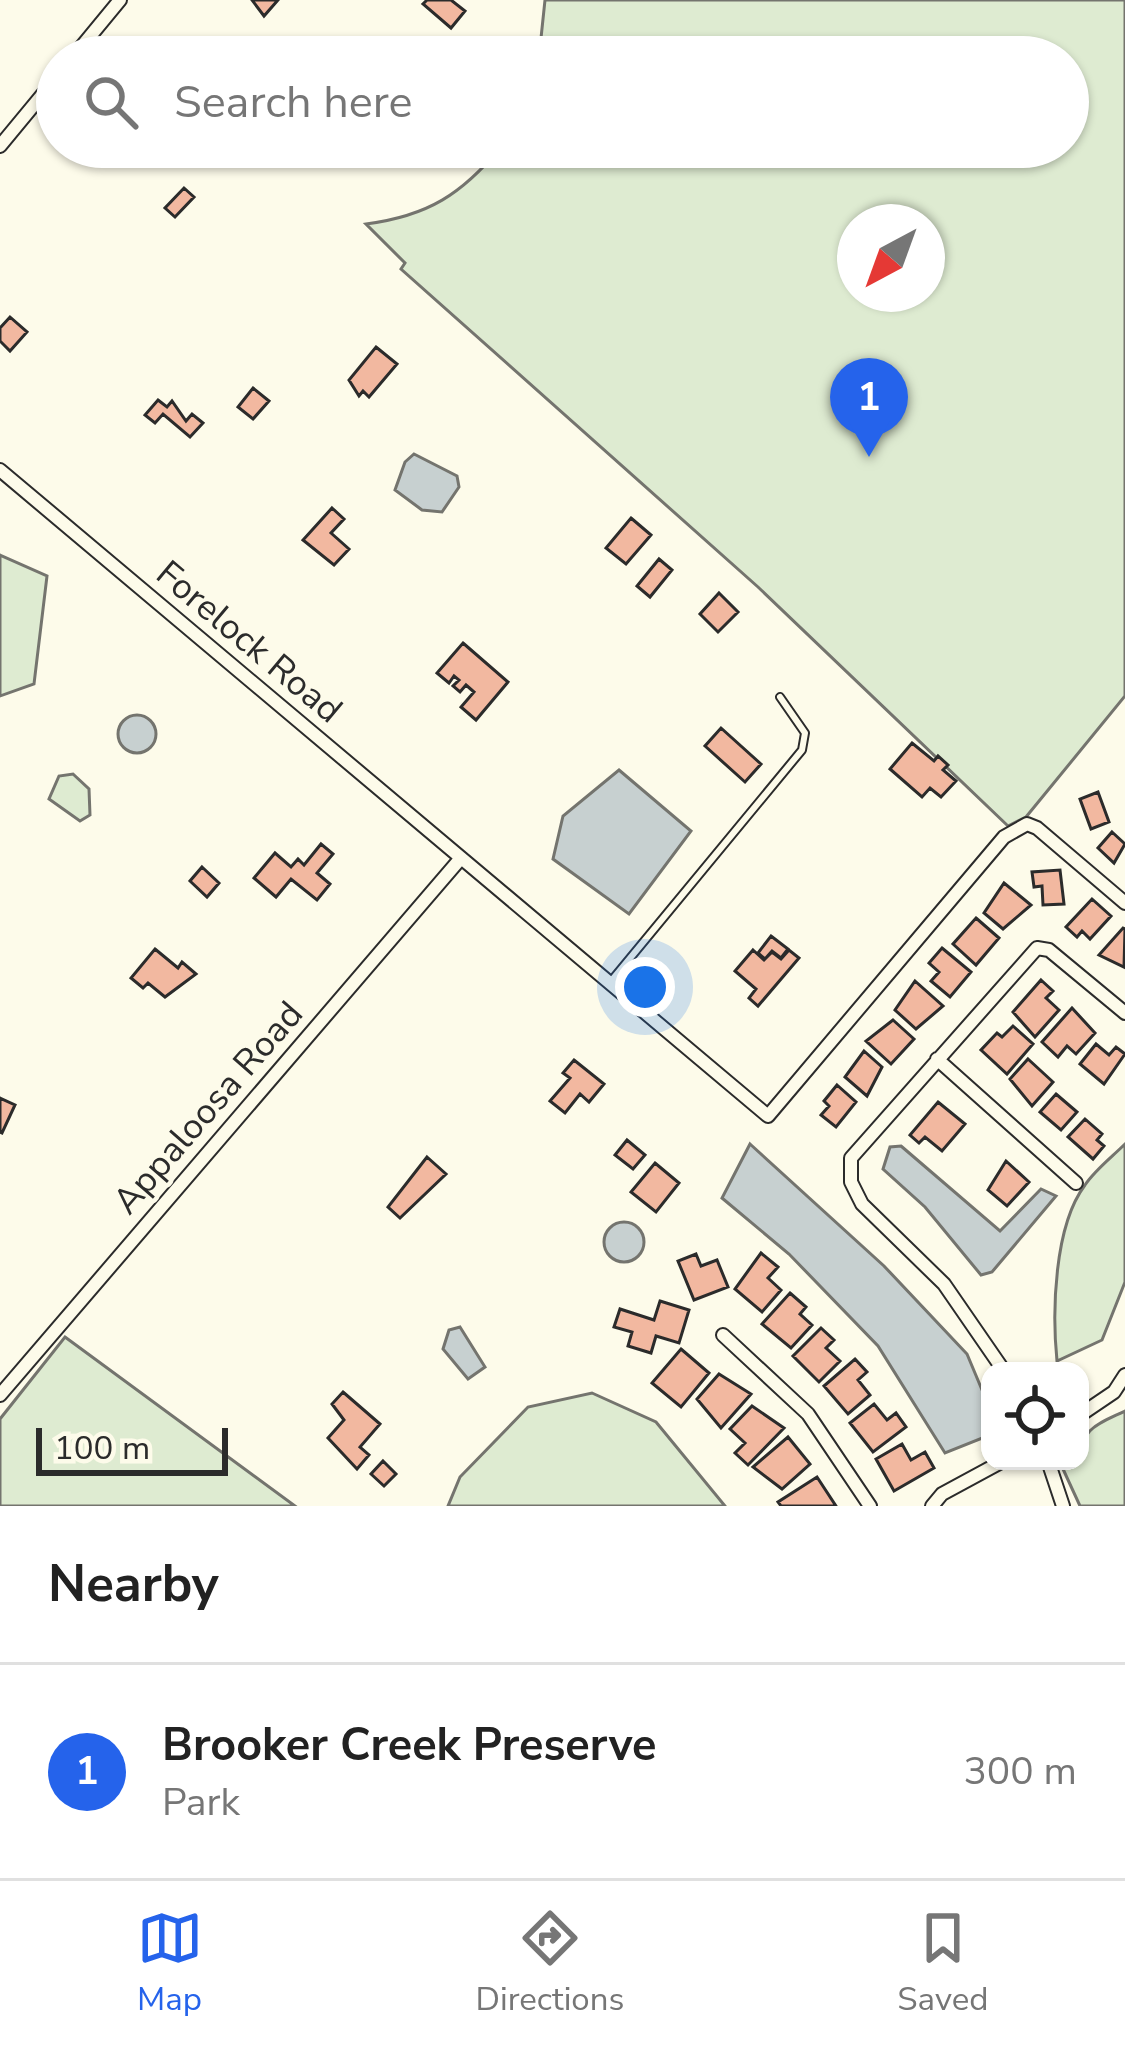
<!DOCTYPE html>
<style>
:root{--surface:#fff;--page:#f6f6f6;--text:#222;--muted:#767676;--line:#e0e0e0;--accent:#2563eb}
body{margin:0;font-family:"Nunito Sans",sans-serif;background:var(--page);color:var(--text)}
.controls{position:absolute;right:36px;bottom:36px;display:grid;overflow:hidden;border-radius:24px;box-shadow:0 3px 9px #0004}
.controls button{width:108px;height:108px;display:grid;place-items:center;padding:0;border:0;border-bottom:3px solid var(--line);background:var(--surface);color:var(--text);font:60px sans-serif}
.compass{position:absolute;left:837px;top:204px;width:108px;height:108px;border-radius:50%;background:var(--surface);box-shadow:0 3px 9px #0004;rotate:221deg}
.scale{position:absolute;left:36px;bottom:30px;width:192px;box-sizing:border-box;padding-left:12px;border:6px solid #2b2b2b;border-top:0;font-size:33px;line-height:42px;white-space:nowrap;color:#2b2b2b;-webkit-text-stroke:9px #fdfbea;paint-order:stroke}
.you{position:absolute;left:645px;top:987px;width:42px;height:42px;margin:-30px;border:9px solid #fff;border-radius:50%;background:#1a73e8;box-shadow:0 0 0 18px #1a73e833}
.badge{display:grid;place-items:center;width:78px;height:78px;border-radius:50%;background:var(--accent);color:#fff;font-size:39px;font-weight:700}
.pin{position:absolute;translate:-50% -99px;filter:drop-shadow(0 3px 6px #0008)}
.pin::after{content:'';position:absolute;top:63px;width:42px;height:36px;background:inherit;clip-path:polygon(0 0,100% 0,50% 100%)}
.list{margin:0;padding:0;list-style:none}
h2{display:flex;justify-content:space-between;align-items:center;height:156px;margin:0;padding:0 48px;font-size:51px}
h2 small{font-size:39px;font-weight:400;color:var(--muted)}
.list li{display:grid;grid-template-columns:78px 1fr auto;gap:36px;align-items:center;box-sizing:border-box;height:216px;padding:0 48px;border-top:3px solid var(--line)}
.list b{display:block;font-size:45px;white-space:nowrap}
.list p{margin:0;font-size:39px;white-space:nowrap;color:var(--muted)}
.list em{font-size:39px;font-style:normal;color:var(--muted)}
.icon{flex:none;width:66px;height:66px;fill:none;stroke:currentColor;stroke-width:2;stroke-linecap:round;stroke-linejoin:round}
.map{position:relative;flex:none;width:1125px;height:1506px;overflow:hidden}
.search{position:absolute;background:var(--surface);box-shadow:0 3px 9px #0004;left:36px;right:36px;top:36px;height:132px;display:flex;align-items:center;gap:30px;box-sizing:border-box;padding:0 42px;border-radius:66px;color:var(--muted);font-size:45px}
.sheet{height:372px;background:var(--surface)}
nav{display:flex;justify-content:space-around;align-items:center;box-sizing:border-box;height:168px;border-top:3px solid var(--line);background:var(--surface);font-size:33px;color:var(--muted)}
nav a{display:grid;justify-items:center;gap:6px}
nav .on{color:var(--accent)}
.map>svg:first-child{display:block}
.green{fill:#deebd1;stroke:#74746e;stroke-width:3;fill-rule:evenodd}
.water{fill:#c7d0d0;stroke:#74746e;stroke-width:3}
.building{fill:#f2b8a0;stroke:#2b2b2b;stroke-width:3}
.lines{fill:none;stroke-linecap:round;stroke-linejoin:round}
.lane-casing{stroke:#2b2b2b;stroke-width:10}
.street-casing{stroke:#2b2b2b;stroke-width:16}
.lane{stroke:#fdfbea;stroke-width:6}
.street{stroke:#fdfbea;stroke-width:12}
.labels{text-anchor:middle;stroke-width:9;stroke-linejoin:round;paint-order:stroke}
.street-label{font-size:36px;fill:#2b2b2b;stroke:#fdfbea}
</style>
<div class="map">
<svg width="1125" height="1506" viewBox="0 0 1125 1506">
<rect width="100%" height="100%" fill="#fdfbea"/>
<path class="green" d="M 545,0 L 1125,0 L 1125,696 L 1026,817 L 1008,826 L 758,587 L 401,269 L 405,263 L 366,224 C 428,216 462,194 501,147 L 1068,147 L 1068,57 L 539,57 ZM 855,222 L 927,222 L 927,294 L 855,294 Z
M 0,555 L 47,576 L 34,684 L 0,696 Z
M 73,774 L 89,789 L 90,815 L 80,821 L 49,799 L 59,776 Z
M 1125,1144 L 1125,1282 L 1102,1340 L 1057,1361 C 1052,1312 1054,1226 1085,1185 C 1095,1170 1112,1157 1125,1144 Z
M 65,1337 L 295,1506 L 0,1506 L 0,1419 Z
M 592,1393 L 656,1422 L 725,1506 L 448,1506 L 460,1477 L 528,1407 Z
M 1125,1411 L 1125,1506 L 1080,1506 L 1063,1469 L 1068,1461 L 1080,1461 C 1080,1428 1098,1424 1125,1411 Z"/>
<path class="water" d="M 414,454 L 457,476 L 459,487 L 442,512 L 422,510 L 395,490 L 405,462 Z
M118 734a19 19 0 1 1 38 0a19 19 0 1 1-38 0Z
M 619,770 L 691,831 L 629,914 L 553,859 L 563,816 Z
M 750,1144 L 884,1266 L 967,1354 L 990,1409 L 990,1435 L 945,1453 L 878,1346 L 789,1254 L 722,1198 Z
M 901,1146 L 1000,1231 L 1041,1189 L 1056,1196 L 992,1272 L 981,1275 L 925,1207 L 883,1169 L 890,1147 Z
M604 1242a20 20 0 1 1 40 0a20 20 0 1 1-40 0Z
M 460,1327 L 485,1367 L 468,1379 L 443,1349 L 449,1330 Z"/>
<path class="building" d="M 252,0 L 278,0 L 264,16 Z
M 427,0 L 451,0 L 465,11 L 451,28 L 423,4 Z
M 184,188 L 194,197 L 175,217 L 165,208 Z
M 10,317 L 27,332 L 10,351 L 0,341 L 0,328 Z
M 376,347 L 397,364 L 369,397 L 363,391 L 359,396 L 349,380 Z
M 253,388 L 269,401 L 253,419 L 238,407 Z
M 158,400 L 167,407 L 172,401 L 186,421 L 192,414 L 203,423 L 190,437 L 163,414 L 155,423 L 145,415 Z
M 332,508 L 344,519 L 331,533 L 349,549 L 334,565 L 303,540 Z
M 631,518 L 651,535 L 626,564 L 606,548 Z
M 659,559 L 672,570 L 650,597 L 637,586 Z
M 719,593 L 738,612 L 718,632 L 700,614 Z
M 463,643 L 508,682 L 476,720 L 461,707 L 474,692 L 466,685 L 460,692 L 453,686 L 459,680 L 454,676 L 449,683 L 437,673 Z
M 721,728 L 761,764 L 745,782 L 705,746 Z
M 912,743 L 934,761 L 938,756 L 948,765 L 943,770 L 956,781 L 941,797 L 930,788 L 922,797 L 890,769 Z
M 1098,792 L 1109,822 L 1091,829 L 1080,799 Z
M 1112,832 L 1125,844 L 1114,863 L 1098,848 Z
M 321,844 L 333,854 L 317,873 L 330,884 L 317,900 L 291,879 L 276,897 L 254,878 L 275,853 L 291,867 L 298,859 L 304,865 Z
M 202,867 L 219,883 L 207,897 L 190,881 Z
M 1060,870 L 1064,904 L 1043,905 L 1042,886 L 1034,887 L 1032,872 Z
M 1004,883 L 1031,905 L 1003,929 L 984,913 Z
M 1092,899 L 1111,916 L 1090,939 L 1082,931 L 1077,937 L 1066,927 Z
M 976,918 L 999,938 L 976,965 L 953,944 Z
M 1123,928 L 1125,929 L 1124,967 L 1099,955 Z
M 771,936 L 788,949 L 781,958 L 772,951 L 765,959 L 758,953 Z
M 942,948 L 971,972 L 950,997 L 931,981 L 939,972 L 929,963 Z
M 155,949 L 178,968 L 182,962 L 196,974 L 165,997 L 148,983 L 143,988 L 131,978 Z
M 753,950 L 764,960 L 772,952 L 781,959 L 789,950 L 799,958 L 758,1006 L 749,998 L 756,989 L 735,971 Z
M 1041,980 L 1053,991 L 1046,998 L 1059,1010 L 1035,1037 L 1013,1012 Z
M 915,981 L 943,1006 L 916,1029 L 895,1010 Z
M 1072,1008 L 1095,1033 L 1076,1054 L 1067,1046 L 1058,1057 L 1042,1042 Z
M 893,1020 L 914,1039 L 891,1064 L 866,1041 Z
M 1013,1026 L 1033,1044 L 1007,1074 L 981,1050 L 997,1033 L 1002,1037 Z
M 1096,1044 L 1109,1055 L 1116,1047 L 1125,1054 L 1104,1084 L 1080,1064 Z
M 864,1051 L 882,1067 L 867,1096 L 845,1077 Z
M 1028,1059 L 1053,1082 L 1032,1106 L 1010,1079 Z
M 574,1060 L 604,1084 L 589,1102 L 580,1094 L 565,1113 L 550,1101 L 570,1078 L 563,1073 Z
M 837,1085 L 856,1102 L 836,1127 L 821,1115 L 829,1106 L 824,1101 Z
M 1056,1094 L 1077,1112 L 1061,1130 L 1040,1112 Z
M 0,1098 L 15,1105 L 2,1133 L 0,1132 Z
M 938,1102 L 965,1124 L 942,1151 L 925,1137 L 919,1143 L 910,1135 Z
M 1085,1119 L 1102,1134 L 1097,1140 L 1104,1146 L 1093,1159 L 1068,1137 Z
M 627,1140 L 645,1155 L 633,1169 L 615,1155 Z
M 427,1157 L 446,1174 L 400,1218 L 388,1207 Z
M 1006,1161 L 1029,1182 L 1007,1206 L 988,1190 Z
M 655,1163 L 679,1183 L 656,1212 L 631,1192 Z
M 761,1253 L 778,1267 L 768,1278 L 781,1290 L 762,1312 L 735,1289 Z
M 696,1254 L 701,1266 L 717,1260 L 728,1287 L 694,1300 L 678,1261 Z
M 790,1293 L 806,1307 L 800,1314 L 812,1325 L 791,1348 L 762,1324 Z
M 660,1301 L 689,1310 L 679,1343 L 656,1336 L 651,1353 L 628,1346 L 632,1332 L 614,1327 L 620,1309 L 654,1320 Z
M 821,1328 L 834,1340 L 826,1348 L 840,1361 L 819,1382 L 793,1356 Z
M 681,1349 L 709,1373 L 681,1407 L 652,1383 Z
M 855,1359 L 867,1372 L 858,1380 L 870,1395 L 848,1414 L 824,1386 Z
M 719,1374 L 751,1394 L 721,1428 L 697,1399 Z
M 343,1392 L 380,1424 L 360,1447 L 369,1455 L 357,1469 L 328,1438 L 344,1420 L 332,1404 Z
M 874,1404 L 887,1420 L 896,1413 L 906,1427 L 873,1452 L 850,1423 Z
M 752,1406 L 784,1428 L 748,1465 L 735,1453 L 745,1443 L 730,1429 Z
M 788,1437 L 810,1464 L 782,1489 L 753,1467 Z
M 902,1444 L 911,1460 L 925,1452 L 934,1468 L 894,1491 L 876,1459 Z
M 383,1461 L 396,1474 L 384,1486 L 371,1474 Z
M 817,1477 L 836,1506 L 781,1506 L 778,1502 Z"/>
<g class="lines">
<g class="lane-casing">
<path id="lane" d="M 612,980 L 802,750 L 805,733 L 780,697"/>
</g>
<g class="street-casing">
<path id="street" d="M 73,57 L 120,0
M 0,146 L 57,77
M 0,470 L 768,1116 L 1004,837 L 1027,824 L 1037,828 L 1125,903
M 937,1059 L 1076,1183
M 723,1335 L 808,1414 L 870,1506
M 1004,1371 L 944,1284 L 862,1204 L 851,1182 L 851,1158 L 1037,948 L 1049,950 L 1125,1013
M 0,1395 L 461,858
M 1080,1415 L 1114,1392 L 1125,1375
M 1048,1461 L 1063,1506
M 932,1506 L 942,1494 L 1003,1461"/>
</g>
<use href="#lane" class="lane"/>
<use href="#street" class="street"/>
</g>
<g class="labels">
<g class="street-label">
<text transform="translate(250 641) rotate(40)" y="13">Forelock Road</text>
<text transform="translate(207 1107) rotate(-49)" y="13">Appaloosa Road</text>
</g>
</g>
</svg>
<div class="controls">
<button><svg class="icon" aria-label="locate" viewBox="0 0 24 24"><circle cx="12" cy="12" r="6"/><path d="M12 2v4M12 18v4M2 12h4M18 12h4"/></svg></button>
</div>
<svg class="compass" viewBox="-18 -18 36 36"><path d="M0-13l5 13h-10z" fill="#e53935"/><path d="M0 13l5-13h-10z" fill="#767676"/></svg>
<div class="scale">100 m</div>
<div class="you"></div>
<div class="pin badge" style="left:869px;top:457px">1</div>
<div class="search"><svg class="icon" aria-label="search" viewBox="0 0 24 24"><circle cx="10" cy="10" r="6"/><path d="M15 15l6 6"/></svg>Search here</div>
</div>
<section class="sheet">
<h2>Nearby<small></small></h2>
<ul class="list">
<li><span class="badge">1</span><div><b>Brooker Creek Preserve</b><p>Park</p></div><em>300 m</em></li>
</ul>
</section>
<nav>
<a class="on"><svg class="icon" aria-label="map" viewBox="0 0 24 24"><path d="M3 6l6-2 6 2 6-2v14l-6 2-6-2-6 2zM9 4v14M15 6v14"/></svg>Map</a>
<a><svg class="icon" aria-label="directions" viewBox="0 0 24 24"><path d="M12 3l9 9-9 9-9-9zM9 14v-3h6M13 9l2 2-2 2"/></svg>Directions</a>
<a><svg class="icon" aria-label="saved" viewBox="0 0 24 24"><path d="M7 4h10v16l-5-4-5 4z"/></svg>Saved</a>
</nav>
